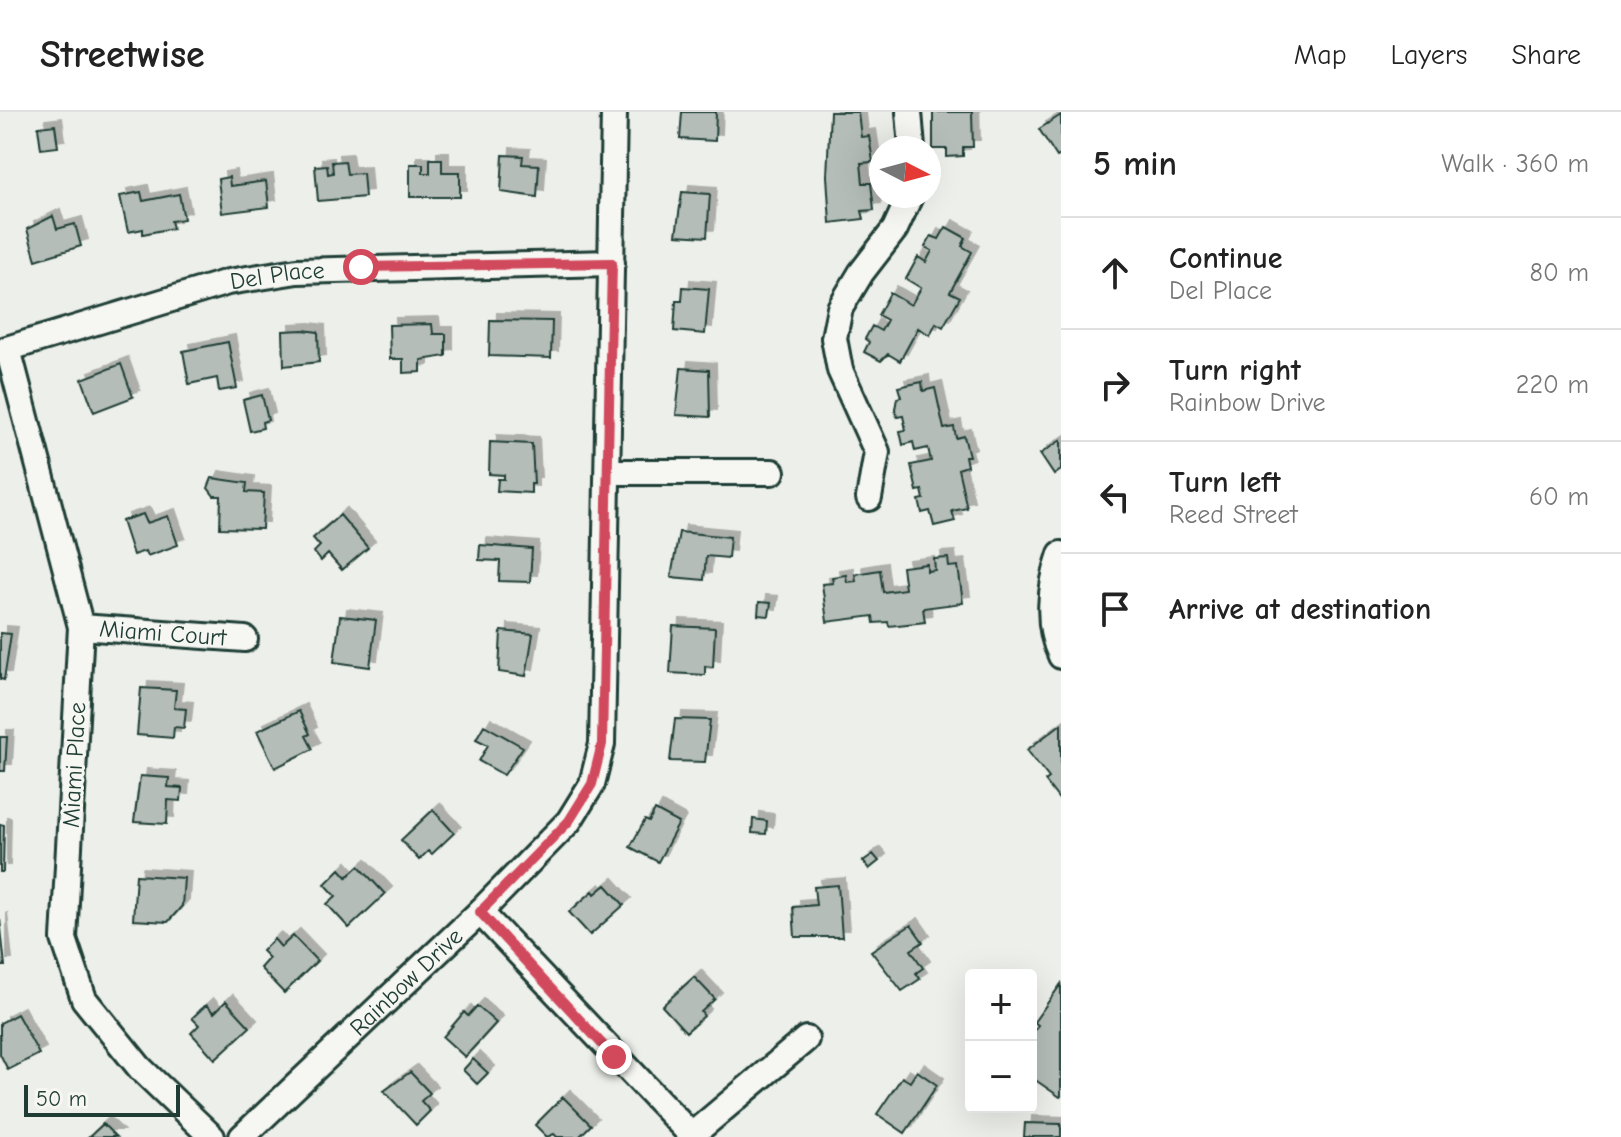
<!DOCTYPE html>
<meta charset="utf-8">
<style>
:root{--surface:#fff;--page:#f6f6f6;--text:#222;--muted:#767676;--line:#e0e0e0}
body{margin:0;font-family:"Comic Neue",sans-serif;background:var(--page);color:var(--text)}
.controls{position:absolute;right:24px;bottom:24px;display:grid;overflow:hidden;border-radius:8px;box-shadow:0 8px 32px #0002}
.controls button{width:72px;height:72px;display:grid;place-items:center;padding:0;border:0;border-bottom:2px solid var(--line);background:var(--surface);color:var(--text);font:40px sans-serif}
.compass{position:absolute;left:869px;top:24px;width:72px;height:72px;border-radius:50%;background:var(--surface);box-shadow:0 8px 32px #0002;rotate:96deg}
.scale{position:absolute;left:24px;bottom:20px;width:156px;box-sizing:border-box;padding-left:8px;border:4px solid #1f3d34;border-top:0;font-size:22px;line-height:28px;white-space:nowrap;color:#1f3d34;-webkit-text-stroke:6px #f6f6f2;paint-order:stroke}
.stop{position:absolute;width:24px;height:24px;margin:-18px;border:6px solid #d1495b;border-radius:50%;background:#fff}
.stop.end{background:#d1495b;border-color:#fff;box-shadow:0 2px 8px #0008}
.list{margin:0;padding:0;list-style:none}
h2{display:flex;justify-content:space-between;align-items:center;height:104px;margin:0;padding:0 32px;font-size:34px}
h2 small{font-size:26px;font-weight:400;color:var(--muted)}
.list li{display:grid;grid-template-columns:52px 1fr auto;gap:24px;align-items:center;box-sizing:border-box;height:112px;padding:0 32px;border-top:2px solid var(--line)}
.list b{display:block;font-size:30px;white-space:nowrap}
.list p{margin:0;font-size:26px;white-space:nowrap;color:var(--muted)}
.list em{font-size:26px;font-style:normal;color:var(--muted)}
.icon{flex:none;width:44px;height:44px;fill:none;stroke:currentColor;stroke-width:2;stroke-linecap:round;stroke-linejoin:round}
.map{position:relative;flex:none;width:1061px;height:1025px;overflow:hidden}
header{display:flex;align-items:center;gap:48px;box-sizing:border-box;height:112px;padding:0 40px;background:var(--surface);border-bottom:2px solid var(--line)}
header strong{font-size:38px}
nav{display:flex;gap:44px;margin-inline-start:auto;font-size:28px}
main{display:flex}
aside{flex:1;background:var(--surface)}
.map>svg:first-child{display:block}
.building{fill:#b4bdb8;stroke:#1f3d34;stroke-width:2;filter:url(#shadow)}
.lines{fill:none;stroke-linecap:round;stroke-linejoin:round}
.minor-casing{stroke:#1f3d34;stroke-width:30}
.minor{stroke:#f6f6f2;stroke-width:24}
.route{stroke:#d1495b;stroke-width:10}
.labels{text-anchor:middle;stroke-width:6;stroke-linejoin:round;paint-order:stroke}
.street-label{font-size:24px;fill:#1f3d34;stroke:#f6f6f2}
</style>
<header>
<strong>Streetwise</strong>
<nav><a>Map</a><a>Layers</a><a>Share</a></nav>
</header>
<main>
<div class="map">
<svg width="1061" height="1025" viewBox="0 0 1061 1025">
<defs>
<filter id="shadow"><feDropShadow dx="7" dy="-7" stdDeviation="0" flood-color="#0004"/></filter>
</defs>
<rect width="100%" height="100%" fill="#edefea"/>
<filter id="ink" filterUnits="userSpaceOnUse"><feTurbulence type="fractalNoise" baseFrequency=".0125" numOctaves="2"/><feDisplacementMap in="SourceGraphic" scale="16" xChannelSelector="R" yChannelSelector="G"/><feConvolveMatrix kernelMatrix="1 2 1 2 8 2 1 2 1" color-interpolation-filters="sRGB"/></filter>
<g filter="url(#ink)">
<path class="building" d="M 682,0 L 716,0 L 715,29 L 680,27 Z
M 830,0 L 858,0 L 861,25 L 869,24 L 873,50 L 861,51 L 863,71 L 871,71 L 874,98 L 862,99 L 864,107 L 830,111 L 827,64 Z
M 933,0 L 972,0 L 973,35 L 963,35 L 963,44 L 947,45 L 947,37 L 933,37 Z
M 1061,3 L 1061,43 L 1057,45 L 1039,17 Z
M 55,13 L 58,35 L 41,37 L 38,15 Z
M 503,43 L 523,44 L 522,52 L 539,53 L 537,85 L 501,80 Z
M 430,47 L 442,47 L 442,60 L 460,60 L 460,85 L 410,85 L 410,52 L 423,52 L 423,61 L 430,61 Z
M 345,49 L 347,62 L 363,61 L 365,85 L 318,89 L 315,54 L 327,53 L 328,62 L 333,61 L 332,50 Z
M 229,65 L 230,74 L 266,69 L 269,95 L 222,101 L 218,67 Z
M 141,80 L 143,89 L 179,82 L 184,107 L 171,109 L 173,116 L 143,122 L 143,117 L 128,120 L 120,84 Z
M 682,80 L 710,82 L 707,125 L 676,123 Z
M 53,104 L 57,117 L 75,112 L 81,134 L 36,148 L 27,117 Z
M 946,115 L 966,126 L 962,134 L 972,140 L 950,180 L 960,185 L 943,215 L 936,211 L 930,223 L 918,216 L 900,249 L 888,242 L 881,249 L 864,240 L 869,230 L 865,227 L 872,214 L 881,219 L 887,208 L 878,203 L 890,181 L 911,193 L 921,176 L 906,167 L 918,145 L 926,150 L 932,139 L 925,135 L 931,124 L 939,127 Z
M 683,175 L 709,177 L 705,222 L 674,219 L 676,189 L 682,189 Z
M 490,208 L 552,209 L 551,246 L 489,244 Z
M 432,212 L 433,222 L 446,222 L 446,244 L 421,248 L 421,260 L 403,261 L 403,247 L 390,247 L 389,213 Z
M 303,218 L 318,220 L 319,250 L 284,254 L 283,219 Z
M 228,230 L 237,276 L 219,279 L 217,266 L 189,272 L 183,239 Z
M 121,252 L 133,285 L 94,300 L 82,267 Z
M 681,256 L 709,258 L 710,305 L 676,303 Z
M 922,270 L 923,279 L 935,276 L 944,317 L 954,315 L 956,326 L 964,324 L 969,344 L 965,344 L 967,354 L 958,357 L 967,396 L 952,399 L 955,409 L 934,414 L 930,399 L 922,401 L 919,388 L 924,387 L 922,378 L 917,379 L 911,353 L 931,349 L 928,336 L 915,339 L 913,330 L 903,333 L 900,319 L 906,318 L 903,304 L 897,305 L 895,297 L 897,286 L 901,285 L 898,275 Z
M 262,283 L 268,308 L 262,310 L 263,316 L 250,319 L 243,288 Z
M 1061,328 L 1061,358 L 1054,363 L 1040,342 Z
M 490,330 L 532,332 L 534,372 L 531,372 L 531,381 L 497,379 L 498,367 L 504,367 L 504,363 L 489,362 Z
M 212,366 L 247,371 L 246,380 L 264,381 L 262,417 L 220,416 L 221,384 L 214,384 L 208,376 Z
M 143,402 L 147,411 L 168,404 L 178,433 L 147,444 L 145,439 L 133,443 L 122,409 Z
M 340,403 L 368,436 L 342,458 L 328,442 L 321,449 L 314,440 L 320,434 L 313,426 Z
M 679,420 L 730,425 L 728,446 L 706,444 L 704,468 L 671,465 Z
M 480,433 L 532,437 L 530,470 L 499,469 L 500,449 L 479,448 Z
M 948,446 L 949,455 L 958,454 L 963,491 L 923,496 L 925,510 L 889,514 L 888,510 L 874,511 L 873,504 L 827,510 L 822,472 L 833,471 L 832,465 L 846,463 L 847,470 L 856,469 L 855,462 L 880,458 L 883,480 L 905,477 L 902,455 L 927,452 L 927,459 L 935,458 L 934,447 Z
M 759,490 L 771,491 L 769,504 L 758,503 Z
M 340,504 L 376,508 L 370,555 L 334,550 Z
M 673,514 L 715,516 L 713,555 L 705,554 L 705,563 L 670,561 Z
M 501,519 L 533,522 L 526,564 L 499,560 Z
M 0,521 L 11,522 L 4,568 L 0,567 Z
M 141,576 L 176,578 L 174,596 L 186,597 L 184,616 L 174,615 L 173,626 L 137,623 Z
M 299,599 L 310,622 L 306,624 L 313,637 L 275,656 L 257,619 Z
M 675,607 L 710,608 L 705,650 L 670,649 Z
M 1061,612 L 1061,690 L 1045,669 L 1049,666 L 1027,638 Z
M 484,613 L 523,635 L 504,663 L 479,649 L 488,633 L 476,627 Z
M 0,625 L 7,625 L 5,659 L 0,659 Z
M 140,664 L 169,666 L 168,675 L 182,676 L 181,689 L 168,688 L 167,712 L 134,710 Z
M 433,698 L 454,721 L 432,742 L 428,739 L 419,748 L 401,728 Z
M 655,698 L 679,711 L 658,750 L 630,735 L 645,708 L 649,710 Z
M 753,707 L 767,709 L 766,722 L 752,721 Z
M 0,712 L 4,713 L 3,760 L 0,760 Z
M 873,742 L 879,749 L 869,757 L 863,749 Z
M 359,754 L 385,782 L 349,816 L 327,792 L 336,784 L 325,772 L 340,757 L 347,765 Z
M 136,763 L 184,766 L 182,794 L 168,810 L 133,808 Z
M 606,773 L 624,793 L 590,823 L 569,800 L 593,779 L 595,782 Z
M 838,773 L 842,825 L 795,825 L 793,795 L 816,793 L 814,775 Z
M 0,807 L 5,854 L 0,854 Z
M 911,813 L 923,830 L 911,838 L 923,856 L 916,861 L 920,867 L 902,879 L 871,839 Z
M 293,824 L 317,849 L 284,881 L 260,856 L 269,846 L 262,839 L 274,827 L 281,835 Z
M 694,865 L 715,887 L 701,900 L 704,904 L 686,920 L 662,894 Z
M 1061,872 L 1061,984 L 1060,985 L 1031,965 L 1031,924 L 1038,913 L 1034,910 Z
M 226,889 L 250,915 L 215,947 L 191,921 L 199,913 L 192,906 L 206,893 L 214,901 Z
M 477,894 L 496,911 L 465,945 L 443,925 L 464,900 L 468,904 Z
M 17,902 L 39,942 L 8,958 L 0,942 L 0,911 Z
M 473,947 L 488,961 L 477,972 L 463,958 Z
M 917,959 L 937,973 L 905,1021 L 877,1002 L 902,965 L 910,970 Z
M 410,960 L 430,981 L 421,989 L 430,999 L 416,1013 L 384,979 Z
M 563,985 L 591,1013 L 579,1025 L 557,1025 L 554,1022 L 547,1025 L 535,1013 Z
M 1025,1011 L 1061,1012 L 1061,1025 L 1024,1025 Z
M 103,1012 L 116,1025 L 89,1025 Z"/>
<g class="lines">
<g class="minor-casing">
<g id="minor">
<path d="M 909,0 L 912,36"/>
<path d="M 8,237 L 81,515 L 64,827 L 84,887 L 140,956 L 212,1025"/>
<path id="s1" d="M 0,239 L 228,170 L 297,159 L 612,151"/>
<path d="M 610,360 L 772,360"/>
<path d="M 869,386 L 877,340 L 840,258 L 834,226 L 840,196 L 861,161 L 895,117 L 910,84"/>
<path d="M 1061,442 C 1050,474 1046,513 1061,544"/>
<path id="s2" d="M 81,515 L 245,527"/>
<path d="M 480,800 L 693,1025"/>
<path d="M 692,1023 L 806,927"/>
<path id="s3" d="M 242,1025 L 480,800 L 569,709 L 592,672 L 602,632 L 614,0"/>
</g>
</g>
<use href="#minor" class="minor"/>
</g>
</g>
<g class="lines" filter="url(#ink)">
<path class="route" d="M 361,155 L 612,151 L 602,632 L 592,672 L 569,709 L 480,800 L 614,945"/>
</g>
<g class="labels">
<g class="street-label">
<text dy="8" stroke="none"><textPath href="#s1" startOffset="288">Del Place</textPath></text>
<text dy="8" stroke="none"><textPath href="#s2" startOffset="82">Miami Court</textPath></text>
<text transform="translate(74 653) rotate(-87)" y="8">Miami Place</text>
<text dy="8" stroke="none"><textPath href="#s3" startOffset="226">Rainbow Drive</textPath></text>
</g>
</g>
</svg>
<div class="controls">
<button>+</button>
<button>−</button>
</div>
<svg class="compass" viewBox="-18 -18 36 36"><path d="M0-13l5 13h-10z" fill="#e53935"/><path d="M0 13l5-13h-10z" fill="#767676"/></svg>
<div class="scale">50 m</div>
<div class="stop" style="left:361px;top:155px"></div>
<div class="stop end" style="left:614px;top:945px"></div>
</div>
<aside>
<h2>5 min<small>Walk · 360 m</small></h2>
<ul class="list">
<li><svg class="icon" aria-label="ahead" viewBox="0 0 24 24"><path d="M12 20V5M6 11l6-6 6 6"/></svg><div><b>Continue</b><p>Del Place</p></div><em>80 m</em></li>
<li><svg class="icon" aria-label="right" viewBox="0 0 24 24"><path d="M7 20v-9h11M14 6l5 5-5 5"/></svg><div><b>Turn right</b><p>Rainbow Drive</p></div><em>220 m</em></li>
<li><svg class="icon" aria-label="left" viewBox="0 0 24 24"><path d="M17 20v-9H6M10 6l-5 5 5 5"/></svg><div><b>Turn left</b><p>Reed Street</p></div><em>60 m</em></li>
<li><svg class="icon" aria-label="arrive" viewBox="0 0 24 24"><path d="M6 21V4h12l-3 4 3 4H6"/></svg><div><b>Arrive at destination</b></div></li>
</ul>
</aside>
</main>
